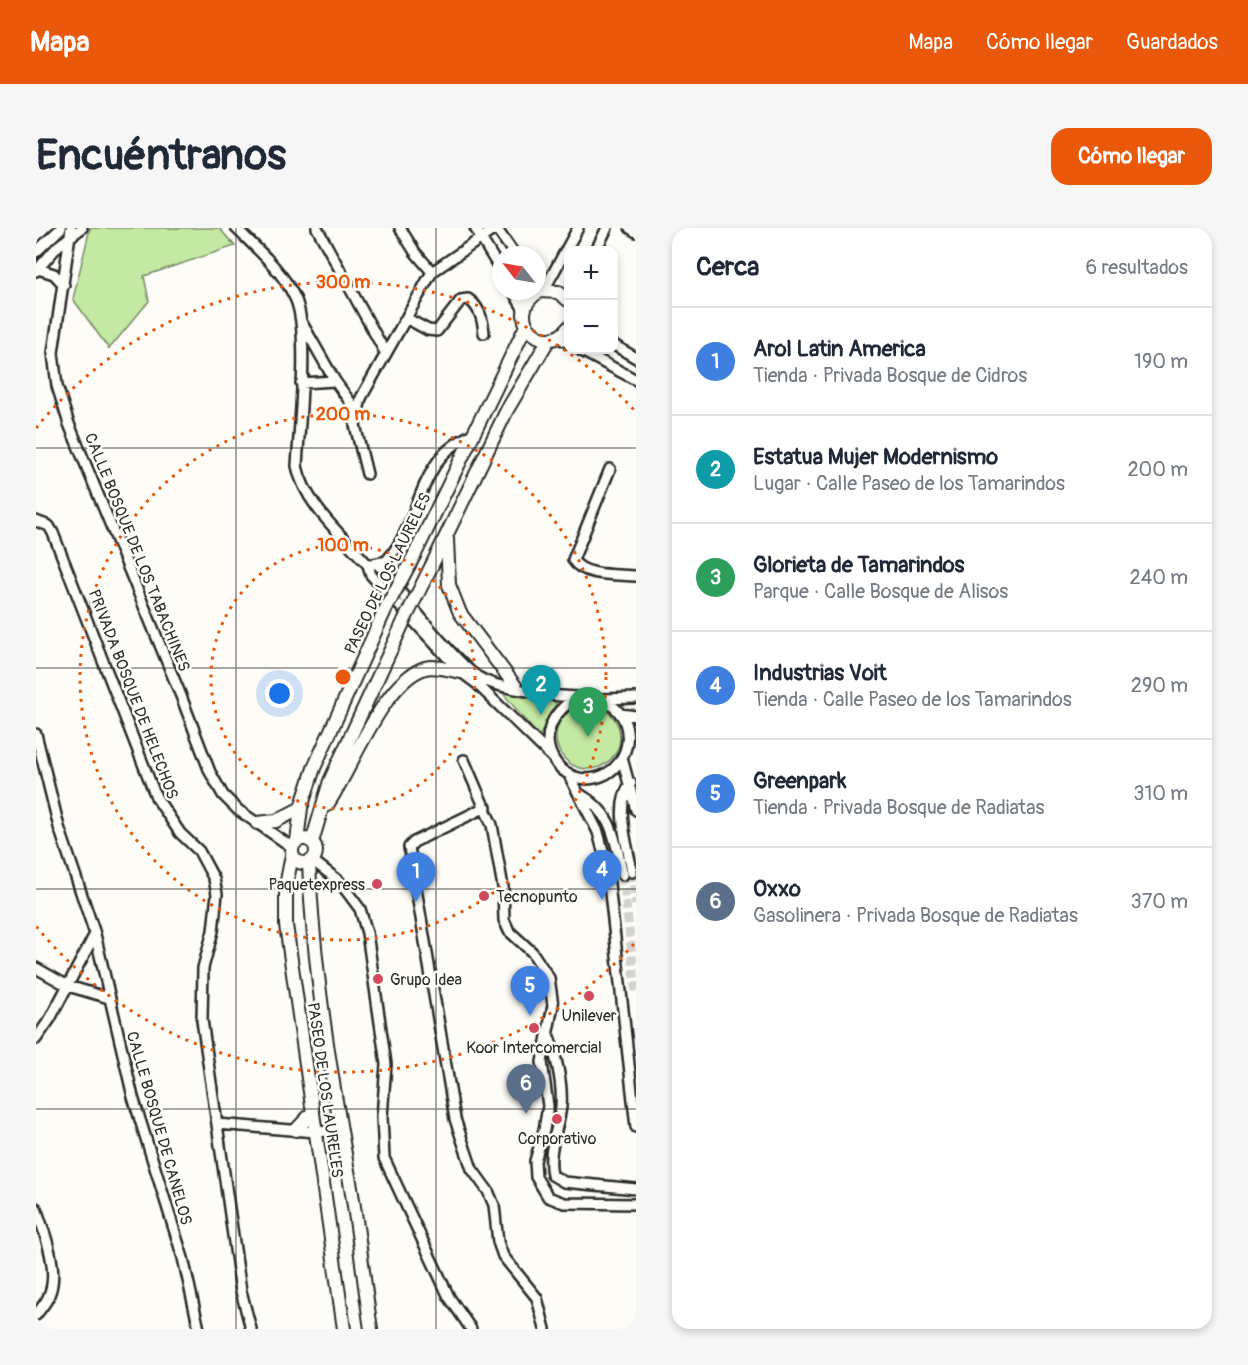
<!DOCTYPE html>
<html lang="es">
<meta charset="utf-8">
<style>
:root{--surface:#fff;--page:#f6f6f7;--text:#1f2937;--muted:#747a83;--line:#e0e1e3;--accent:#ea580c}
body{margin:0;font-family:Pangolin,sans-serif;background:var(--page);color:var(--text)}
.controls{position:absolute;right:18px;top:18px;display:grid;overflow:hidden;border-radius:12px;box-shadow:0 3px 9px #0003}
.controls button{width:54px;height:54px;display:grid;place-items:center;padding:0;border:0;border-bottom:2px solid var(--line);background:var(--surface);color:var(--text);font:30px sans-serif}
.compass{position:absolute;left:456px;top:18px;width:54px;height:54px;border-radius:50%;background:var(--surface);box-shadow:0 3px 9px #0003;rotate:301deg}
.you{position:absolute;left:244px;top:466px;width:21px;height:21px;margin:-15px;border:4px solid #fff;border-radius:50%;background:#1a73e8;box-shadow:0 0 0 9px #1a73e833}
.badge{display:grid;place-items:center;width:39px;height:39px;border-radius:50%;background:var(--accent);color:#fff;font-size:20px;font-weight:700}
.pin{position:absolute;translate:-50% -50px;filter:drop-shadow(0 2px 3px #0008)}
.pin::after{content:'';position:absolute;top:32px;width:21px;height:18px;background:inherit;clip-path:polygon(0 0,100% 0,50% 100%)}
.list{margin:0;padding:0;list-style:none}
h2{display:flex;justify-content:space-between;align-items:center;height:78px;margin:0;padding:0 24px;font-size:26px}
h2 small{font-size:20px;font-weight:400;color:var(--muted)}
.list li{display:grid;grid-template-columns:39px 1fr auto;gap:18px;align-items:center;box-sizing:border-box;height:108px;padding:0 24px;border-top:2px solid var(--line)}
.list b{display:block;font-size:22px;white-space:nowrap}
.list p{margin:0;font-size:20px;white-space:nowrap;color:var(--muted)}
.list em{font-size:20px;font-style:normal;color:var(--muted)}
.map{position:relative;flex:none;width:600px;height:1101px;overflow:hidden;border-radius:18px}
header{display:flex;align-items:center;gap:36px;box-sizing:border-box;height:84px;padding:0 30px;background:var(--accent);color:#fff}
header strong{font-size:28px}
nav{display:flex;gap:33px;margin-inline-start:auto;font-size:21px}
.intro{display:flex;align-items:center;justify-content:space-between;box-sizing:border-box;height:144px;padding:0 36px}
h1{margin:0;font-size:42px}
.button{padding:15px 27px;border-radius:18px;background:var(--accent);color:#fff;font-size:21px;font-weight:700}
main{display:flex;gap:36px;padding:0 36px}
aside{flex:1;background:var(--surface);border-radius:18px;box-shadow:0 3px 9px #0003}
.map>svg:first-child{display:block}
.green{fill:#c3e9a3;stroke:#778a67;stroke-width:1.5}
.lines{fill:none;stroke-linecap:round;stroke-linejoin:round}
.minor-tunnel{stroke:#d3d2ce;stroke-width:9;stroke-dasharray:9 4.5;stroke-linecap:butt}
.minor-casing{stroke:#2b2b2b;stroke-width:14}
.major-casing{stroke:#2b2b2b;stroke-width:16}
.minor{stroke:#fdfcf7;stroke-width:9}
.major{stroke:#fdfcf7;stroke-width:12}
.major-bridge-casing{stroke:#2b2b2b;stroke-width:16;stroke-linecap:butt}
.major-bridge{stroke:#fdfcf7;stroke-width:12}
.grid{fill:none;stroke:#2b2b2b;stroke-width:1.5;stroke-opacity:0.55}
.ring{fill:none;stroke:#e8590c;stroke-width:3;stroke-dasharray:3 6}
.poi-dot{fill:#d1495b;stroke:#fdfcf7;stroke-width:2}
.labels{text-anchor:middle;stroke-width:5;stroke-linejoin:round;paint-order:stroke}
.street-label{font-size:16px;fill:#2b2b2b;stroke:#fdfcf7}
.poi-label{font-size:16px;fill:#2b2b2b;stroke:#fdfcf7}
.centre{fill:#e8590c;stroke:#fdfcf7;stroke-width:3}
.ring-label{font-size:18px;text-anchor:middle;font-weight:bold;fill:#e8590c;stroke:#fdfcf7;stroke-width:5;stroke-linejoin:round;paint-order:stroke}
</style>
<header>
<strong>Mapa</strong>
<nav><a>Mapa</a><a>Cómo llegar</a><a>Guardados</a></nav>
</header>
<div class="intro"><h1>Encuéntranos</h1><a class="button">Cómo llegar</a></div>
<main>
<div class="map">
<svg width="600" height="1101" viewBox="0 0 600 1101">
<rect width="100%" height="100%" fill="#fdfcf7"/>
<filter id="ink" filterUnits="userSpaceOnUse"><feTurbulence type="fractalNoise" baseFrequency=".0167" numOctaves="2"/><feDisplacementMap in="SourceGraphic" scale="12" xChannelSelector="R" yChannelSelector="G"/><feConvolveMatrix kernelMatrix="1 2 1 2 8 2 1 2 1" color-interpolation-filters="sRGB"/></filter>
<g filter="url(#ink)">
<path class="green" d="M 54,0 L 183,0 L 199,18 L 108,48 L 113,73 L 73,121 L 37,71 Z
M 460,457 L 521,473 L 503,509 Z
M520 509a32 32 0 1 1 64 0a32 32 0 1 1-64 0Z"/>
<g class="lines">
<path class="minor-tunnel" d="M 596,644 L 600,677
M 587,647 L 600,764"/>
<g class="minor-casing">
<path id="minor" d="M 35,0 L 17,125 L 21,158 L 33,196 L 145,468 L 174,544 L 187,567 L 202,582 L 256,619
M 200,0 C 221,21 246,42 259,70 C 274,101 263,200 261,238 C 269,277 307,308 332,337 L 335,347 L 425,444 L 441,456 L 515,528
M 281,0 L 350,126
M 364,0 L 379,24 L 396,44
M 439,0 L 465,43
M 460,0 L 479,27
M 594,0 L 600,4
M 560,22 L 571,0
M 0,24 L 25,0
M 2,41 L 18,46 L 28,57
M 0,43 L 22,18 L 46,0
M 508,62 L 542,0
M 477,63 L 488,82
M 370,90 L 392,102 L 401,103 L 425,72 L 432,71 C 443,78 447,92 448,105
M 266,95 L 299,153
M 522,109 L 532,115
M 578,117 L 600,130
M 544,122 L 600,152
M 265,155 L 299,153 L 320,182
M 574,241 L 537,332 C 547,349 582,346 600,348
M 331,246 L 319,197 L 325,170 L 396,44 L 460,0
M 0,293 L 13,298 L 17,305 L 120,569 L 144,605 L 163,623 L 178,651 L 181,666 L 177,703 L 167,740 L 166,792 L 205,1063 L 215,1101
M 332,337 L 346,334 C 353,355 423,438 442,449 C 460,460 489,462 509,466 C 528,470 562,467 575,477 C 600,494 595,532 570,546 C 525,569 483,504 539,471
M 344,339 C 376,311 378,267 402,233 C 411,220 424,213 438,205
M 566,471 L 600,470
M 584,486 L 600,488
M 0,506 L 23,599 L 59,706 L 14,791 L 0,811
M 586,530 L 600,582
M 428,532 L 456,597 L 467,659 L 468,692 L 473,703 L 496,724 L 513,750 L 517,777 L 506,834 L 512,878 L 508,902 L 499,933 L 500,949 L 512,969 L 528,975 L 600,976
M 532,545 L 562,604 L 571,638 L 600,899
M 595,555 C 577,578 592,617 596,644
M 542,565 C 578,585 578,609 587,647
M 450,579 L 378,614 L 373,619 L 419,891 L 436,941 L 452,963 L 458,977 L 462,1014 L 467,1028 L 501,1070 L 509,1101
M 276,632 L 303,653 L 324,681 L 331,705 L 350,836 L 346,889 L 348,930 L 413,1069 L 435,1101
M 59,706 L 97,869 L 147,1030 L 163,1101
M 0,740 L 32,758 L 73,770
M 512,806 C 520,828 527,854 525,879 C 522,902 511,923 516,947 L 528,954 L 600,961
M 181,896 L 280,904 L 304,902
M 0,980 C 8,1004 24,1042 13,1067 C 11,1074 4,1081 0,1087"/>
</g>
<g class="major-casing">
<path id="major" d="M 532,72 L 522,64 L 504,63 C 464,87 509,132 532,100
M 411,311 L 413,357 L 424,385 L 480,459
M 379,326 L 490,98
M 396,337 L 471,182 L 513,111
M 291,577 C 316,541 347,453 389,440 C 400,437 413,442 425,444
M 221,595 L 240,593 L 265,580
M256 623a12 12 0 1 1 24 0a12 12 0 1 1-24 0Z
M 261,613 L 265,580 L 278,540 L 349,382
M 276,614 L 294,553 L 368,393
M 256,627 L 250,658 L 250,697 L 308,1101
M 273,634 C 277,738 294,841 312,943 C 322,995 327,1048 335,1101
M 260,902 L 277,884"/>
</g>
<use href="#minor" class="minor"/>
<use href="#major" class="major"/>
<g class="major-bridge-casing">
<path id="major-bridge" d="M 349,382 L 379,326
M 368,393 L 396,337"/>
</g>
<use href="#major-bridge" class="major-bridge"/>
</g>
</g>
<path class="grid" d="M 200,0 L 200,1101M 400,0 L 400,1101M 0,220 L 600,220M 0,440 L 600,440M 0,661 L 600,661M 0,881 L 600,881"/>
<g class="ring">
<circle cx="307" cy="449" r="132"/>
<circle cx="307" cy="449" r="263"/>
<path d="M598 716A395 395 0 0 1 0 698M0 200A395 395 0 0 1 598 182"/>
</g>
<g class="poi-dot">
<circle cx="341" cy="656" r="6"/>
<circle cx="448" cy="668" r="6"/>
<circle cx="342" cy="751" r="6"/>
<circle cx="553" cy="768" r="6"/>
<circle cx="498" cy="800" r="6"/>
<circle cx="521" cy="891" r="6"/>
</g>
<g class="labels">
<g class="street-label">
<text transform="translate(102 324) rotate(68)" y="6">CALLE BOSQUE DE LOS TABACHINES</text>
<text transform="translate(351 345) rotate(-64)" y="6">PASEO DE LOS LAURELES</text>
<text transform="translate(98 466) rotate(69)" y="6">PRIVADA BOSQUE DE HELECHOS</text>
<text transform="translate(290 862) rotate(82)" y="6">PASEO DE LOS LAURELES</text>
<text transform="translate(124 900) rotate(74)" y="6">CALLE BOSQUE DE CANELOS</text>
</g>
<g class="poi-label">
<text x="329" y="662" text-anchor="end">Paquetexpress</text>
<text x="460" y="674" text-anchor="start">Tecnopunto</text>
<text x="354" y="757" text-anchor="start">Grupo Idea</text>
<text x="553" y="793">Unilever</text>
<text x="498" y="825">Koor Intercomercial</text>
<text x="521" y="916">Corporativo</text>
</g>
</g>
<circle cx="307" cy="449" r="9" class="centre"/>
<g class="ring-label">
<text x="307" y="60">300 m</text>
<text x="307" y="192">200 m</text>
<text x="307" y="323">100 m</text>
</g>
</svg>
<div class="controls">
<button>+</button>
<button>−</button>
</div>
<svg class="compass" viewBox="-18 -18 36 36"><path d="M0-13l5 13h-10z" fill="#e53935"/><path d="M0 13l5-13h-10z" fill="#747a83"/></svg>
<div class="you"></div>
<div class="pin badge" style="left:380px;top:674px;background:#3f7fe0">1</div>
<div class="pin badge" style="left:505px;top:487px;background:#0f9aa8">2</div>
<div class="pin badge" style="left:552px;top:509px;background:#2e9e5b">3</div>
<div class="pin badge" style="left:566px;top:672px;background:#3f7fe0">4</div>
<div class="pin badge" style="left:494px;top:788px;background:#3f7fe0">5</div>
<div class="pin badge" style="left:490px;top:886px;background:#5c6f8a">6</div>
</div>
<aside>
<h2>Cerca<small>6 resultados</small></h2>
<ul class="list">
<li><span class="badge" style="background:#3f7fe0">1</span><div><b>Arol Latin America</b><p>Tienda · Privada Bosque de Cidros</p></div><em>190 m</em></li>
<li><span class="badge" style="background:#0f9aa8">2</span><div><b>Estatua Mujer Modernismo</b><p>Lugar · Calle Paseo de los Tamarindos</p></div><em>200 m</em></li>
<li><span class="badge" style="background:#2e9e5b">3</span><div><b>Glorieta de Tamarindos</b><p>Parque · Calle Bosque de Alisos</p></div><em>240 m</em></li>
<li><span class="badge" style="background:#3f7fe0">4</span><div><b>Industrias Voit</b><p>Tienda · Calle Paseo de los Tamarindos</p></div><em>290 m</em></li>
<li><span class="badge" style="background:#3f7fe0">5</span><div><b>Greenpark</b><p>Tienda · Privada Bosque de Radiatas</p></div><em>310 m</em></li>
<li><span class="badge" style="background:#5c6f8a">6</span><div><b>Oxxo</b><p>Gasolinera · Privada Bosque de Radiatas</p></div><em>370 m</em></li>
</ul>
</aside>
</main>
